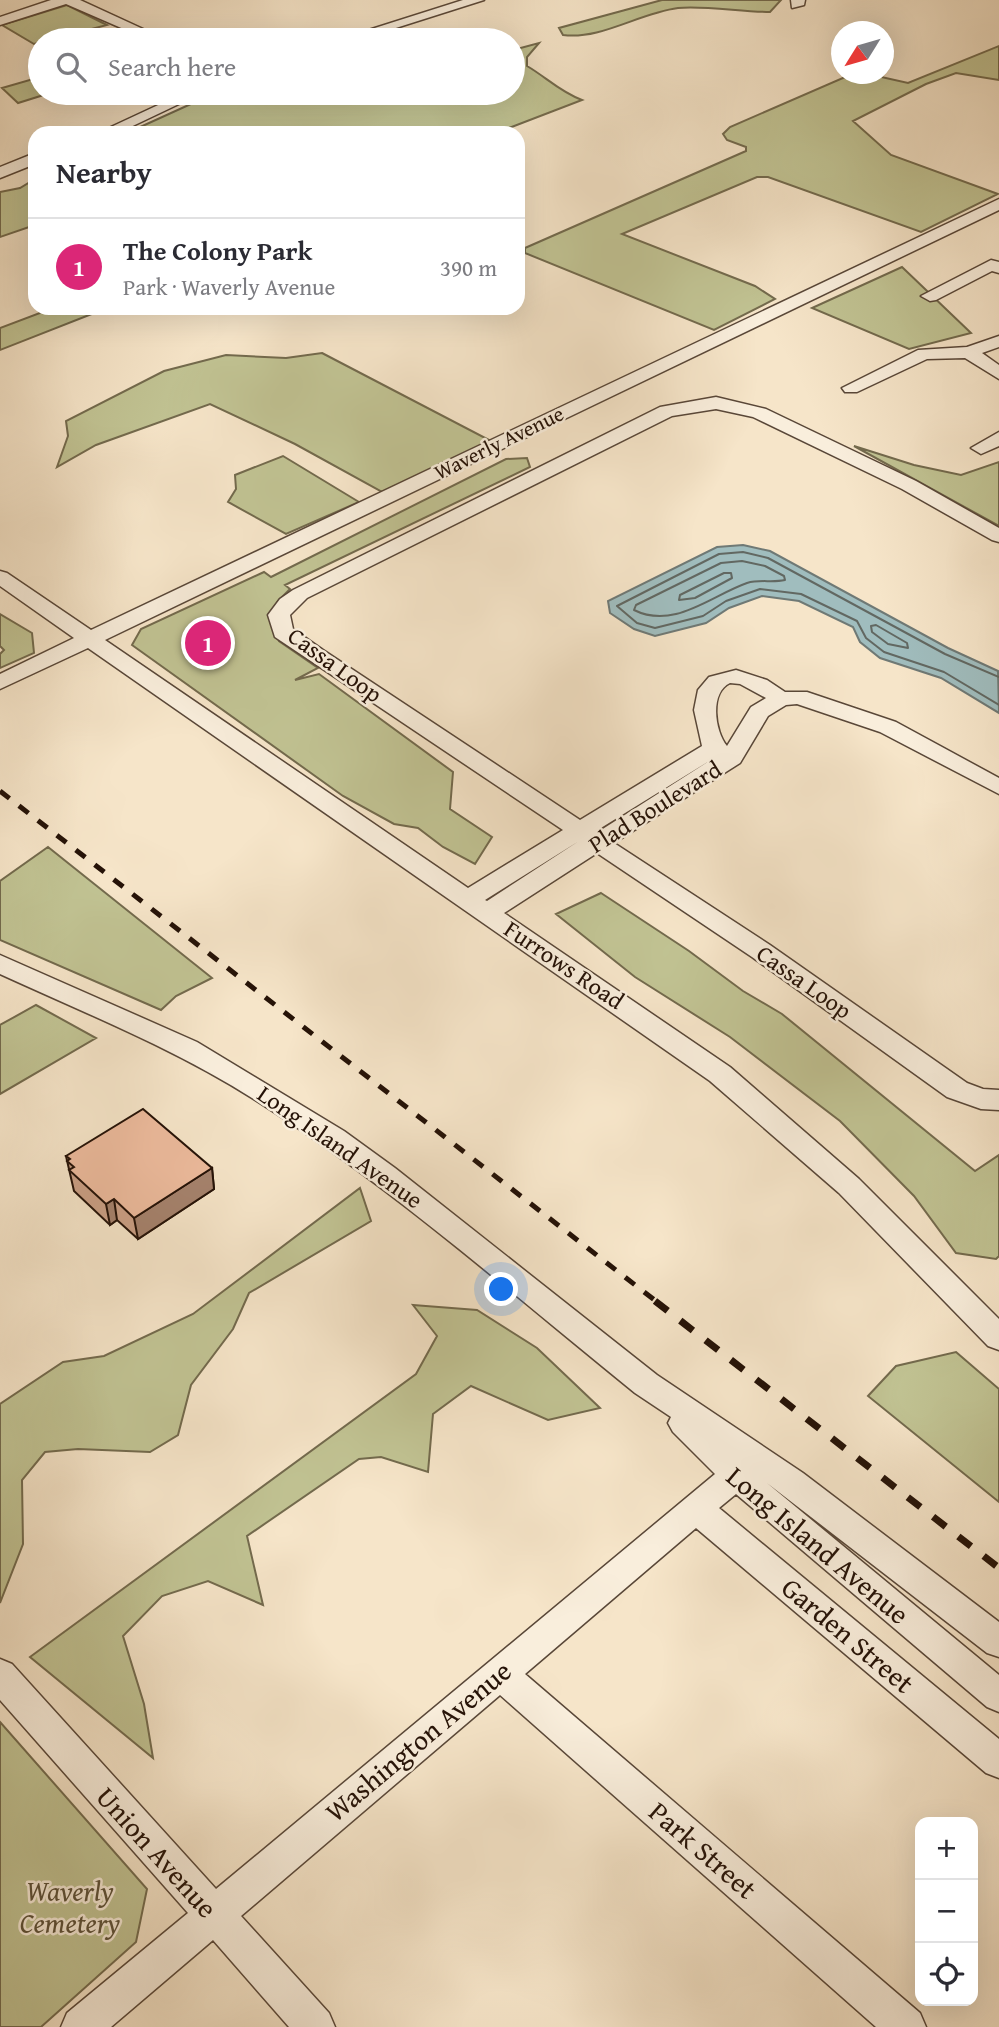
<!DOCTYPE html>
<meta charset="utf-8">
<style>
:root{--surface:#fff;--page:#f2f2f3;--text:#2b2b33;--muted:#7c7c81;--line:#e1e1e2;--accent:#db2777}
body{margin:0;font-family:"Gentium Book Plus",serif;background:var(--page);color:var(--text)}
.controls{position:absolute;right:21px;bottom:21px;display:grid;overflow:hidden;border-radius:14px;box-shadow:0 7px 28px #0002}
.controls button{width:63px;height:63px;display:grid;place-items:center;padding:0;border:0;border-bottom:2px solid var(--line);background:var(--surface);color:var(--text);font:35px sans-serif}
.compass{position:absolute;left:831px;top:21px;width:63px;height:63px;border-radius:50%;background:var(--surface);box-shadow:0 7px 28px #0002;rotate:233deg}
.you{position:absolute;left:502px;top:1290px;width:24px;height:24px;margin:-18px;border:5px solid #fff;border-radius:50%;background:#1a73e8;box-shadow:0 0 0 10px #1a73e833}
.badge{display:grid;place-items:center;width:46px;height:46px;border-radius:50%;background:var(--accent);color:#fff;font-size:23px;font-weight:700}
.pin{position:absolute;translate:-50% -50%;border:4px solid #fff;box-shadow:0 2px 7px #0006}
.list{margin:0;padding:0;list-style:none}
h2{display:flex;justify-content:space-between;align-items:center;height:91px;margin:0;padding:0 28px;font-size:30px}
h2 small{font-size:23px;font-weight:400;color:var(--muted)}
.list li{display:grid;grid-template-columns:46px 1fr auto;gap:21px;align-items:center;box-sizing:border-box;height:98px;padding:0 28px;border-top:2px solid var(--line)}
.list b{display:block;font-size:26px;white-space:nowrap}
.list p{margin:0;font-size:23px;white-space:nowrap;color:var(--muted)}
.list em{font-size:23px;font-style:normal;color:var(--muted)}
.icon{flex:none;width:38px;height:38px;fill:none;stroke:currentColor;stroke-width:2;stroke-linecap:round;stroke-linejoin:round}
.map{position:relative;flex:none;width:999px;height:2027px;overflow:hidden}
.search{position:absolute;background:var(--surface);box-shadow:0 7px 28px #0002;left:28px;top:28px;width:497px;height:77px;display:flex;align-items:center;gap:18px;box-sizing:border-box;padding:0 24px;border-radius:38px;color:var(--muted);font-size:26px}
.panel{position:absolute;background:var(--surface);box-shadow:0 7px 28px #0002;left:28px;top:126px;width:497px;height:189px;border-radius:21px}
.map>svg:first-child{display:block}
.green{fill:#c1c393;stroke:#736a4d;stroke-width:2}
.water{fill:#a0bdbe;stroke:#6f7975;stroke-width:2}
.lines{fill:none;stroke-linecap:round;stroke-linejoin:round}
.shore{stroke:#626862;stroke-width:2}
.minor-casing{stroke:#594738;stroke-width:3}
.minor{fill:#f9eedc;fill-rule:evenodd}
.rail-far1{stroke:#251207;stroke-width:5;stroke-dasharray:12 12;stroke-linecap:butt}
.rail{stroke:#251207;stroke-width:7;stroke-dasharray:16 16;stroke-linecap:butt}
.wall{fill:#cba086;stroke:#251207;stroke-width:2}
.shaded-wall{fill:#a5826d;stroke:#251207;stroke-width:2}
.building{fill:#ecba9c;stroke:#251207;stroke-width:2}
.labels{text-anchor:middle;stroke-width:5;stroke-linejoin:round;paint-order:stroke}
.far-street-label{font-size:21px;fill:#251207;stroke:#f9eedc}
.street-label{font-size:24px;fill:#251207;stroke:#f9eedc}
.near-street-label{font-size:28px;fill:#251207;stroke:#f9eedc}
.near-park-label{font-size:28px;font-style:italic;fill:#5c5038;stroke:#f9eedc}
</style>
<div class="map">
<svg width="999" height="2027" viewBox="0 0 999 2027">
<rect width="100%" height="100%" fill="#f6e5c9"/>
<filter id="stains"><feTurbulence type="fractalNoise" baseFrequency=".00286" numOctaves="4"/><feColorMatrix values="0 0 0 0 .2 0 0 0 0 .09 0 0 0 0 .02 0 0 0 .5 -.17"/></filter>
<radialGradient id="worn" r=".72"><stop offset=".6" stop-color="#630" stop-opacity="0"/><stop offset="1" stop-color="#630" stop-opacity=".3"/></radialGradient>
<path class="green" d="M 662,0 L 781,0 L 770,12 C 743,12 701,5 678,8 C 639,13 601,40 563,35 L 559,28 Z
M 67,5 L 107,25 L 34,44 L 2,25 Z
M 539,43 L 527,57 L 527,66 C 546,77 560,92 582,100 L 496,133 L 127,133 L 215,93 L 513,93 L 513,50 Z
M 999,46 L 999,80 L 956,73 L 926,84 L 853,121 L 891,155 L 998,194 L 921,232 L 768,177 L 757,177 L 622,234 L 755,286 L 775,299 L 714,330 L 525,253 L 525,248 L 746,151 L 746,147 L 727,140 L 723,134 L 730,127 L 852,74 L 868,74 L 908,83 Z
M 40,77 L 40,93 L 50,93 L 18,103 L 2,88 Z
M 35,179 L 35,225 L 0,237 L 0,192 L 20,188 Z
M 902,267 L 971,333 L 909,349 L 812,308 Z
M 53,308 L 107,308 L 0,350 L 0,328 Z
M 322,353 L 491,441 L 382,492 L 295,444 L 210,404 L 96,445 L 57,467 L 68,436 L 66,421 L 164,371 L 226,355 L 286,358 Z
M 854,446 L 914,465 L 961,475 L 999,462 L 999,526 Z
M 283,456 L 359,502 L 286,534 L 228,502 L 236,489 L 235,475 Z
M 527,458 L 530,467 L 285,585 L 290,589 L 278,601 L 270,618 L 279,641 L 318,668 L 295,680 L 319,674 L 453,772 L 450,809 L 492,837 L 475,864 L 443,847 L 418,828 L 394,824 L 343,796 L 132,645 L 141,629 L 264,572 L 271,577 L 506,459 Z
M 0,614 L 32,633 L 34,653 L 0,668 L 0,654 L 4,650 L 0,646 Z
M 48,847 L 212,978 L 176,996 L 161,1010 L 0,940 L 0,881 Z
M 601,893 L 689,951 L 743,991 L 782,1014 L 975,1171 L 999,1155 L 999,1256 L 996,1259 L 956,1253 L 914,1196 L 840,1121 L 730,1037 L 635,977 L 556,914 Z
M 36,1005 L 96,1038 L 0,1094 L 0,1025 Z
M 360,1188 L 371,1221 L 249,1293 L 233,1329 L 191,1385 L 178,1435 L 150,1452 L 78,1449 L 45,1452 L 22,1480 L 23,1544 L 0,1603 L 0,1404 L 63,1362 L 104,1356 L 193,1314 Z
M 413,1305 L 477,1310 L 537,1348 L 600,1408 L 548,1420 L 471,1386 L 433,1414 L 428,1472 L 381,1457 L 359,1459 L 247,1536 L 263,1605 L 208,1581 L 162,1596 L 123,1636 L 144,1704 L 153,1758 L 30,1657 L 416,1374 L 437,1336 Z
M 956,1352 L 999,1389 L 999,1502 L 868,1396 L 896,1366 Z
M 0,1722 L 147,1889 L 136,1942 L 41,2027 L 0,2027 Z"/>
<path class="water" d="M 743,545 L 770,551 L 948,648 L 998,671 L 999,713 L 941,678 L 880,658 L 860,642 L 853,627 L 799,601 L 762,596 L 729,608 L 706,623 L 655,636 L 634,629 L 610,613 L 608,601 L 717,547 Z"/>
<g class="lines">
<path class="shore" d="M 742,561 L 765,566 L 784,576 L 785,580 C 772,583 760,579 747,583 C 710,596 674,630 634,610 L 636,605 L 721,563 Z
M 724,573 L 731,573 L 732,578 L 695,598 L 679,600 L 680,595 Z
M 876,625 L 907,643 L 908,648 L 888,644 L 872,632 L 871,626 Z
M 999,677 L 945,654 L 768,558 L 743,552 L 719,554 L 617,606 L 637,623 L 655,628 L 703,616 L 726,601 L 760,589 L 801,594 L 857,621 L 866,638 L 884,652 L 944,672 L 999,705"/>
<g class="minor-casing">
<path id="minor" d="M 51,0 L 80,0 L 167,40 L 149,40 L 66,4 L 0,25 L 0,17 Z
M 463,0 L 484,0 L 358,40 L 337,40 Z
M 791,0 L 805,0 L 804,5 L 792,8 Z
M 184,93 L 202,93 L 118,133 L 98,133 Z
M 35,153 L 35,164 L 0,178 L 0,167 Z
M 999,199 L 999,210 L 105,640 L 468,888 L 563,830 L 275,637 L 268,615 L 280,599 L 293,590 L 660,407 L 716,397 L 766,409 L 916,481 L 999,528 L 999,542 L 992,540 L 902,489 L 753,417 L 716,409 L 672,416 L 307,598 L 290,615 L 293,629 L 323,650 L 580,820 L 702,746 L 694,710 L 698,690 L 709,677 L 736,670 L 767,680 L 785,692 L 807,692 L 896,722 L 999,778 L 999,794 L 880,732 L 797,704 L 786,705 L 768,716 L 740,763 L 614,843 L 770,945 L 967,1083 L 983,1089 L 999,1090 L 999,1110 L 981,1109 L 947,1097 L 752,957 L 597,853 L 504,913 L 730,1067 L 859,1179 L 999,1319 L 999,1350 L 988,1346 L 839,1193 L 710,1081 L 88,648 L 0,689 L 0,674 L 74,638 L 0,586 L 0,571 L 7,573 L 91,630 ZM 730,683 L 740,684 L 766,698 L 751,707 L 727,746 C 715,732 709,693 730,683 ZM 714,758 L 598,832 L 596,831 ZM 579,841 L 487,901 L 485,900 Z
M 991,260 L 999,262 L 999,273 L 992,271 L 936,300 L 930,301 L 921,296 Z
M 999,336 L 999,347 L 982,353 L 999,365 L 999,379 L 965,358 L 927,359 L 857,392 L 845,392 L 842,388 L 918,350 L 967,347 Z
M 999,432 L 999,446 L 981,454 L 971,448 Z
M 0,955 L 197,1042 L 344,1131 L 395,1168 L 657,1375 L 803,1473 L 999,1622 L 999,1657 L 987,1653 L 767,1483 L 999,1675 L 999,1712 L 987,1707 L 736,1494 L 719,1508 L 999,1739 L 999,1778 L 986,1773 L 696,1528 L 525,1674 L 920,2013 L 926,2027 L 876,2027 L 500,1695 L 241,1916 L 329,2013 L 335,2027 L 289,2027 L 213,1940 L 111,2027 L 61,2027 L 67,2013 L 188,1913 L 0,1700 L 0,1659 L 12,1664 L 216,1889 L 715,1474 L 673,1432 L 668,1423 L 671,1417 L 635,1393 C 510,1292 388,1184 252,1098 C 173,1048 85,1013 0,974 Z"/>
</g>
<use href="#minor" class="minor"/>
<path class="rail-far1" d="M 0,791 L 657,1302"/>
<path class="rail" d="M 655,1301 L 999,1568"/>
</g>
<path class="wall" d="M 66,1156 L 212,1168 L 214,1189 L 138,1239 L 117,1220 L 110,1225 L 74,1191 Z"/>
<path class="shaded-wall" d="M 212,1168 L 214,1189 L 138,1239 L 134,1218 Z
M 114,1199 L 117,1220 L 110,1225 L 106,1204 Z"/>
<path class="building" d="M 143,1109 L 212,1168 L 134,1218 L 114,1199 L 106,1204 L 69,1170 L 74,1167 L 67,1161 L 70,1159 L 66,1156 Z"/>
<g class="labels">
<g class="far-street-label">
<text transform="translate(499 443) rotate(-26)" y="7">Waverly Avenue</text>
</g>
<g class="street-label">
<text transform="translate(335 665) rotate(36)" y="8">Cassa Loop</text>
<text transform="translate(655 807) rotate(-32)" y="8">Plad Boulevard</text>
<text transform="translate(564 965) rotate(34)" y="8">Furrows Road</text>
<text transform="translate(804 982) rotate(35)" y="8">Cassa Loop</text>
<text transform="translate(340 1147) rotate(35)" y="8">Long Island Avenue</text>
</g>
<g class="near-street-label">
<text transform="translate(818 1545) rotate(40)" y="10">Long Island Avenue</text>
<text transform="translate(848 1635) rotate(40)" y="10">Garden Street</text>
<text transform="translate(418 1741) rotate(-40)" y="10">Washington Avenue</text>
<text transform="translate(703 1850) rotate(41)" y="10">Park Street</text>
<text transform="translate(157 1852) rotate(48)" y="10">Union Avenue</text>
</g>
<g class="near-park-label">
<text x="70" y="1901">Waverly<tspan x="70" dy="32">Cemetery</tspan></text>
</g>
</g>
<rect width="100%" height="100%" filter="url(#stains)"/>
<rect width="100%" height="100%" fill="url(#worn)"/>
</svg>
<div class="controls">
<button>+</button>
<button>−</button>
<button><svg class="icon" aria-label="locate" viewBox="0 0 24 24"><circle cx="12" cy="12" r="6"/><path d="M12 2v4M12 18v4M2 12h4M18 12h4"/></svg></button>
</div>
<svg class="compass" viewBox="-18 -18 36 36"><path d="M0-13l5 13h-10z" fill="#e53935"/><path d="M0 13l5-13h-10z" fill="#7c7c81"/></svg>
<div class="you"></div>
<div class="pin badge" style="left:208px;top:643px">1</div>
<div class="search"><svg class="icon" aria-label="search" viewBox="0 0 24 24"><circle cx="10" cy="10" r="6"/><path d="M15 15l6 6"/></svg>Search here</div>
<section class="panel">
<h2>Nearby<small></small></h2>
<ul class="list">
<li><span class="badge">1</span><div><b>The Colony Park</b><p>Park · Waverly Avenue</p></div><em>390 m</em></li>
</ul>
</section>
</div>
